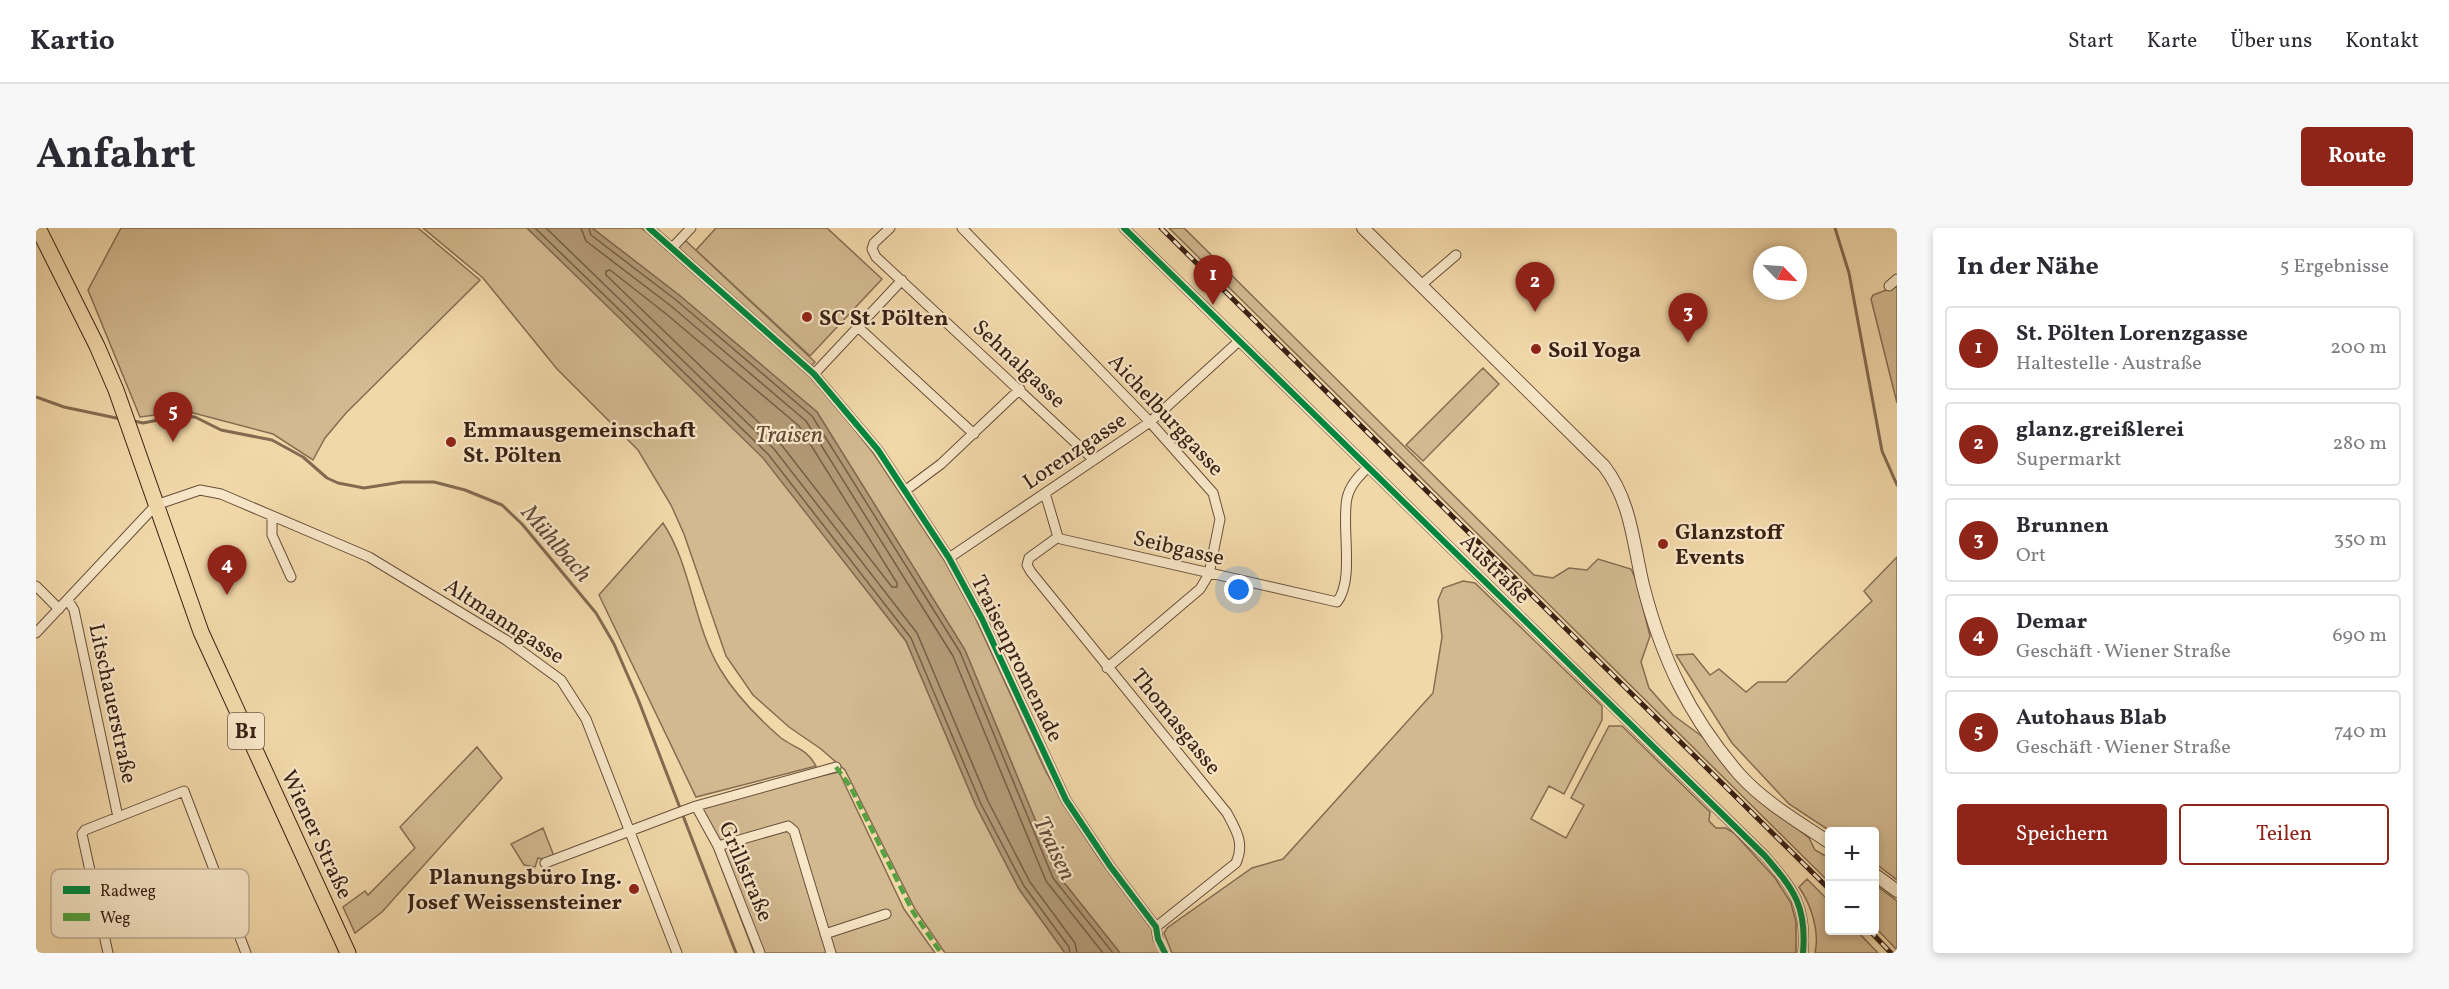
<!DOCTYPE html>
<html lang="de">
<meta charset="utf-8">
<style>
:root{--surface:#fff;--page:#f7f7f7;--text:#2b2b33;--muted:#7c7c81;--line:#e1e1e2;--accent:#8f2418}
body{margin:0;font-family:Vollkorn,serif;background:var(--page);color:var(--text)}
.controls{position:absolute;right:18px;bottom:18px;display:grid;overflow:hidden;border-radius:6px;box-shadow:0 3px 9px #0003}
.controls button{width:54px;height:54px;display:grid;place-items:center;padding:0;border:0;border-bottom:2px solid var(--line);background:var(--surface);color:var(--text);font:30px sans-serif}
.compass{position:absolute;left:1717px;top:18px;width:54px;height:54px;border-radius:50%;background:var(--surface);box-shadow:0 3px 9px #0003;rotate:115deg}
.you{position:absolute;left:1203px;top:362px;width:21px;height:21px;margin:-15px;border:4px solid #fff;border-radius:50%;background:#1a73e8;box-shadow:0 0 0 9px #1a73e833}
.badge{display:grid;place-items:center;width:39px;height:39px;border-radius:50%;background:var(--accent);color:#fff;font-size:20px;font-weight:700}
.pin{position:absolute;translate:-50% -50px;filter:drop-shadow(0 2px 3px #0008)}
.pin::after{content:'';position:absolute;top:32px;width:21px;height:18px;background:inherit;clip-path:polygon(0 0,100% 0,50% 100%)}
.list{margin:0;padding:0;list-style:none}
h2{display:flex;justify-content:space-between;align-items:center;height:78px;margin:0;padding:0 24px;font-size:26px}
h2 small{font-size:20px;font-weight:400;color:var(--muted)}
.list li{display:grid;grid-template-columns:39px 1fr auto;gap:18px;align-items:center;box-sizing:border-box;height:84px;margin:0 12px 12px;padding:0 12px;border:2px solid var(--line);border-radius:6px}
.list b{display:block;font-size:22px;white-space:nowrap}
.list p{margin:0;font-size:20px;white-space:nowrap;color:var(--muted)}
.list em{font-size:20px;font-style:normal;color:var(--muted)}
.actions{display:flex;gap:12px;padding:18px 24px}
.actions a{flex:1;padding:14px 0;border:2px solid var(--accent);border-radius:6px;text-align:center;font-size:21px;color:var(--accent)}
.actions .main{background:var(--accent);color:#fff}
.map{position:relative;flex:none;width:1861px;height:725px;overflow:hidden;border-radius:6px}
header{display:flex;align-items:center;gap:36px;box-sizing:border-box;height:84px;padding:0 30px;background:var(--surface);border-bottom:2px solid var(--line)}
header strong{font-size:28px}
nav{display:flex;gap:33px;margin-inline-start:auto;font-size:21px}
.intro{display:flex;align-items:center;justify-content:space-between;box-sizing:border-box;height:144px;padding:0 36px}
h1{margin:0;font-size:42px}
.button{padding:15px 27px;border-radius:6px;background:var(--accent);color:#fff;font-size:21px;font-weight:700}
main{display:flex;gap:36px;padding:0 36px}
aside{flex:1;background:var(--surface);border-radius:6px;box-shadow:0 3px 9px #0003}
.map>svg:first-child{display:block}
.green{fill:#d3b990;stroke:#866d52;stroke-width:1.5}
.water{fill:#b39a77;stroke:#836a50;stroke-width:1.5}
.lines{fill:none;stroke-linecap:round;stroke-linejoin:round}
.shore{stroke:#765e46;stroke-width:1.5}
.stream{stroke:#836a50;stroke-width:3}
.minor-casing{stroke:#684f3a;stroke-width:11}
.tertiary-casing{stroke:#684f3a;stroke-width:14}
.primary-casing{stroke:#3a2115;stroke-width:17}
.minor{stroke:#f7e6c7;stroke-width:9}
.tertiary{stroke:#f7e6c7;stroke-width:12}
.primary{stroke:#f2d8a9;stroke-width:15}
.rail-casing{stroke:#3a2115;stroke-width:5}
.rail{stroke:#f7e6c7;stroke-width:3;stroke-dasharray:9;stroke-linecap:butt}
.quiet{stroke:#54a240;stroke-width:4.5;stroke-dasharray:9 4.5;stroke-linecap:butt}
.cycleway-casing{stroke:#f7e6c7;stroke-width:10}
.cycleway{stroke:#00873e;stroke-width:6}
.poi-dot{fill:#8f2418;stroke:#f7e6c7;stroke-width:2}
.labels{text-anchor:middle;stroke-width:4.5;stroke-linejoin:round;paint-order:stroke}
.shield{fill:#f7e6c7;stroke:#735c4a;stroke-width:1.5}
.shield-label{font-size:21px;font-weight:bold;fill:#3a2115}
.poi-label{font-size:22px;font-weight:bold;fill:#3a2115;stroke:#f7e6c7;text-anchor:start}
.street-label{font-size:22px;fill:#3a2115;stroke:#f7e6c7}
.water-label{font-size:24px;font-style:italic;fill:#644b37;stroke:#f7e6c7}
.key{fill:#f7e6c7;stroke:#beab92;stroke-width:1.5}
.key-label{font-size:16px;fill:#3a2115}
</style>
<header>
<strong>Kartio</strong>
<nav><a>Start</a><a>Karte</a><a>Über uns</a><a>Kontakt</a></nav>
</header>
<div class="intro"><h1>Anfahrt</h1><a class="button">Route</a></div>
<main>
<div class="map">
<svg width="1861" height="725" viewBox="0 0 1861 725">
<rect width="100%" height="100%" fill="#f2d8a9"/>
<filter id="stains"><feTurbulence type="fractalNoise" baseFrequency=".00333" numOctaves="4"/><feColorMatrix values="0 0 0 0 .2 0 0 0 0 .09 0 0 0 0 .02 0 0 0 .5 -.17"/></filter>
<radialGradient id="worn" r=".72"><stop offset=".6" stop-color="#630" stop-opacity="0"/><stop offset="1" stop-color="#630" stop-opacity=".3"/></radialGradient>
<path class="green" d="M 85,0 L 382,0 L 444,52 L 310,185 L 289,210 L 277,232 L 237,206 L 150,183 L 104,189 L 52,62 Z
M 387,0 L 491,0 L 728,230 L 870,413 L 940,578 L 983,661 L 1029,725 L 909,725 L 879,681 L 809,542 L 785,521 L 753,499 L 717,467 L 690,428 L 648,306 L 635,277 L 602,222 L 521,141 L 447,50 Z
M 556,0 L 605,0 L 647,31 L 781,154 L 838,226 L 908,332 L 938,387 L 1009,542 L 1031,581 L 1062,629 L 1115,700 L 1125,725 L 1084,725 L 1022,647 L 929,422 L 781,184 L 643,67 Z
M 680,0 L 791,0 L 846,51 L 774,128 L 660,22 Z
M 1133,0 L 1148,0 L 1498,347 L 1517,350 L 1533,340 L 1551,342 L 1562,331 L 1595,341 L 1600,352 L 1614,408 L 1605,434 L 1613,460 L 1637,487 L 1675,515 L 1719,566 L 1773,610 L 1779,622 L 1793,630 L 1793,654 Z
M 649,12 L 779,134 L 774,139 L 640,21 Z
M 1858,59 L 1861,59 L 1861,175 L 1835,71 L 1837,67 Z
M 1447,140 L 1463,156 L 1387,233 L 1370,217 Z
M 627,295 C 656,339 657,396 684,441 C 700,468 721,489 745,510 C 760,521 770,520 780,538 L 660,569 L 563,367 Z
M 1861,329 L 1861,652 L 1839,635 L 1838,604 L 1794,603 L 1753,576 L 1696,515 L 1640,427 L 1657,426 L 1674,447 L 1683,441 L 1710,464 L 1722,454 L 1750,454 L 1836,373 L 1828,363 Z
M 1427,353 L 1439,355 L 1566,478 L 1566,492 L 1528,566 L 1513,558 L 1495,591 L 1530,610 L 1548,577 L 1535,570 L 1573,498 L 1586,498 L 1674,584 L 1673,593 L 1680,600 L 1690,600 L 1698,605 L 1739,650 L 1755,675 L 1760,694 L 1760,725 L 1136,725 L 1128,705 L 1131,700 L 1216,640 L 1247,631 L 1397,465 L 1406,409 L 1402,372 L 1407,360 Z
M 441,519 L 466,550 L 346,684 L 319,705 L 307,679 L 329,663 L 332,667 L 379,620 L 364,599 Z
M 803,544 L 868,681 L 899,725 L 718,725 L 677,618 L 654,576 Z
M 507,600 L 518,628 L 509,632 L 502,630 L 499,639 L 488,637 L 475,616 Z
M 1771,651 L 1793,673 L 1794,702 L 1821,703 L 1842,725 L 1779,725 C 1784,703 1775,677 1763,659 Z
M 1838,656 L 1861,673 L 1861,722 L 1839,699 Z"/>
<path class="water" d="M 491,0 L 556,0 L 643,67 L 781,184 L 929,422 L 1022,647 L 1084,725 L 1029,725 L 983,661 L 940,578 L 870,413 L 727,230 Z"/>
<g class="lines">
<path class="shore" d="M 499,0 L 732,226 L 875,410 L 945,576 L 988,658 L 1033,719 L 1034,725
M 510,0 L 738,221 L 881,405 L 952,573 L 994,654 L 1039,715 L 1041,725
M 545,0 L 550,13 L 635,78 L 770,193 L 917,428 L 1010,653 L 1067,725
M 553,0 L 555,7 L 640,72 L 776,188 L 924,424 L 1017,650 L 1077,725
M 574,42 L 629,85 L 763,198 L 861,355 L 861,359 L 856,359 L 744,215 L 570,47 L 570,43 Z"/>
<path class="stream" d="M 1799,0 L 1813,45 L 1846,223 L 1861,257
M 0,169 L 28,179 L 85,191
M 98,193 L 107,195 L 143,188 L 159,189 L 185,202 L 236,212 L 267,229 L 291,250 L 302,255 L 328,260 L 366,254 L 398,254 L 429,262 L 466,277 L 486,296 L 560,385 L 578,416 L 602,471 L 700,725"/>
<g class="minor-casing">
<path id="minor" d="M 613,0 L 778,146 L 842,222 L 913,330 L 946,391 L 1030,572 L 1074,638 L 1120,699 L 1122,711
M 854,0 L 838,15 L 836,21 L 840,29 L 1058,232
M 926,0 L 1114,194 L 1177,265 L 1184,291 L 1173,346 L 1164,361 L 1071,440
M 1088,0 L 1729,628 C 1758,662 1771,678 1767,725
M 636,20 L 655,0
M 1385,57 L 1420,27
M 1853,58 L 1861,51
M 822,99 L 938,206
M 778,146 L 866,52
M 870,262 L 905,236 L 984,161
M 1009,265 L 1022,309 L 1025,311 L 1301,374 C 1319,351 1305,299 1311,270 C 1314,257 1323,248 1332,239
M 236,288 L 236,307 L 255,349
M 1022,309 L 993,330 L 991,337 L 995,344 L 1191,585 C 1200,602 1209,615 1200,635 L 1120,699
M 913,330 L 1114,194 L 1203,113
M 0,358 L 23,381
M 32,372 L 38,382 L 82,589
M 0,405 L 120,277 L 164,262 L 185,266 L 333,329 L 470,412 L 525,452 L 550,491 L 641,725
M 660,578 L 682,618 L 724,725
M 682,618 L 752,598 L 758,603 L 795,725
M 509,635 L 660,578 L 800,539
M 789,706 L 850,686
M 72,725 L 46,606 L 49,602 L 148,563 L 210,725"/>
</g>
<g class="tertiary-casing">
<path id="tertiary" d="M 1327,0 L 1568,238 C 1595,273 1597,315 1607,357 C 1626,431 1653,488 1703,546 C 1728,574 1763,594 1794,615
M 1838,646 L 1861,663"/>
</g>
<g class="primary-casing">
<path id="primary" d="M 2,0 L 61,118 L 80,162 L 165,404 L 312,725"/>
</g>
<use href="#minor" class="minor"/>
<use href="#tertiary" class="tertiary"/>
<use href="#primary" class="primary"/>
<g class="rail-casing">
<path id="rail" d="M 1125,0 L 1794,662
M 1833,702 L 1855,725"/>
</g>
<use href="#rail" class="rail"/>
<path class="quiet" d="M 800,539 L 814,558 L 877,684 L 905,725"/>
<g class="cycleway-casing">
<path id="cycleway" d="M 613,0 L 778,146 L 842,222 L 913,330 L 946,391 L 1030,572 L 1074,638 L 1120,699 L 1122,711 L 1129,725
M 1088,0 L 1729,628 C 1758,662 1771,678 1767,725"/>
</g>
<use href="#cycleway" class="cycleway"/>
</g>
<g class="poi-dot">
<circle cx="771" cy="89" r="6"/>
<circle cx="1500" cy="121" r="6"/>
<circle cx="415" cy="214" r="6"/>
<circle cx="1627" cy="316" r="6"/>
<circle cx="598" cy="661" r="6"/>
</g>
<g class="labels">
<rect class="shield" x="192" y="485" width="36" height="36" rx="4.5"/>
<g class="shield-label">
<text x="210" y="510">B1</text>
</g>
<g class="poi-label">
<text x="783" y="97">SC St. Pölten</text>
<text x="1512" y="129">Soil Yoga</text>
<text x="427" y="209">Emmausgemeinschaft<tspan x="427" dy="25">St. Pölten</tspan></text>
<text x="1639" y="311">Glanzstoff<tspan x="1639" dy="25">Events</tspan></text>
<text x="586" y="656" text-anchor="end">Planungsbüro Ing.<tspan x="586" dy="25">Josef Weissensteiner</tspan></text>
</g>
<g class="street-label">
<text transform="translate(984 135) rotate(43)" y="8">Sehnalgasse</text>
<text transform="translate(1131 186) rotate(47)" y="8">Aichelburggasse</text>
<text transform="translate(1038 222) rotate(-34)" y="8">Lorenzgasse</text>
<text transform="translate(1143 319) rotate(13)" y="8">Seibgasse</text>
<text transform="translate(1460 340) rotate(45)" y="8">Austraße</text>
<text transform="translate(469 392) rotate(33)" y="8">Altmanngasse</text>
<text transform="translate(982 430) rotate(64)" y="8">Traisenpromenade</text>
<text transform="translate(78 475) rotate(78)" y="8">Litschauerstraße</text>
<text transform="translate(1141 493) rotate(51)" y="8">Thomasgasse</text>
<text transform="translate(282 606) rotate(65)" y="8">Wiener Straße</text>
<text transform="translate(711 643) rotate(67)" y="8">Grillstraße</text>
</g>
<g class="water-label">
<text x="753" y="214">Traisen</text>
<text transform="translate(521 315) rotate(49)" y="8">Mühlbach</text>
<text transform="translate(1019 620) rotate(64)" y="8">Traisen</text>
</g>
</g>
<rect x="15" y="641" width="198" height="69" rx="9" class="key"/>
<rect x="27" y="658" width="27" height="8" fill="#00873e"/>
<rect x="27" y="685" width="27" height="8" fill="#54a240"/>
<g class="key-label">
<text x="64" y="668">Radweg</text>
<text x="64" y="695">Weg</text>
</g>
<rect width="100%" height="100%" filter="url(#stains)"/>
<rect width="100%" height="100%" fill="url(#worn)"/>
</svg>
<div class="controls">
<button>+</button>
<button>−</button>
</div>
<svg class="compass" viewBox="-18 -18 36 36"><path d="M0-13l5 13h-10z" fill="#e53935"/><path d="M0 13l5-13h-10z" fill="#7c7c81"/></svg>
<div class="you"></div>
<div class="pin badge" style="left:1177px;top:77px">1</div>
<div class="pin badge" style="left:1499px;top:84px">2</div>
<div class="pin badge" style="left:1652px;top:115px">3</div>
<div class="pin badge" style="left:191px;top:367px">4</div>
<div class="pin badge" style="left:137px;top:214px">5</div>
</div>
<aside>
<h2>In der Nähe<small>5 Ergebnisse</small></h2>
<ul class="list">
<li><span class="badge">1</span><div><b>St. Pölten Lorenzgasse</b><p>Haltestelle · Austraße</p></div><em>200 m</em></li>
<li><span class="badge">2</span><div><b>glanz.greißlerei</b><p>Supermarkt</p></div><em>280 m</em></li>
<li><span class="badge">3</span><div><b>Brunnen</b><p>Ort</p></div><em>350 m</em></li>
<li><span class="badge">4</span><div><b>Demar</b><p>Geschäft · Wiener Straße</p></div><em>690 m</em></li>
<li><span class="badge">5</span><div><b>Autohaus Blab</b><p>Geschäft · Wiener Straße</p></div><em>740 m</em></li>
</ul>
<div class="actions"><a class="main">Speichern</a><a>Teilen</a></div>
</aside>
</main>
